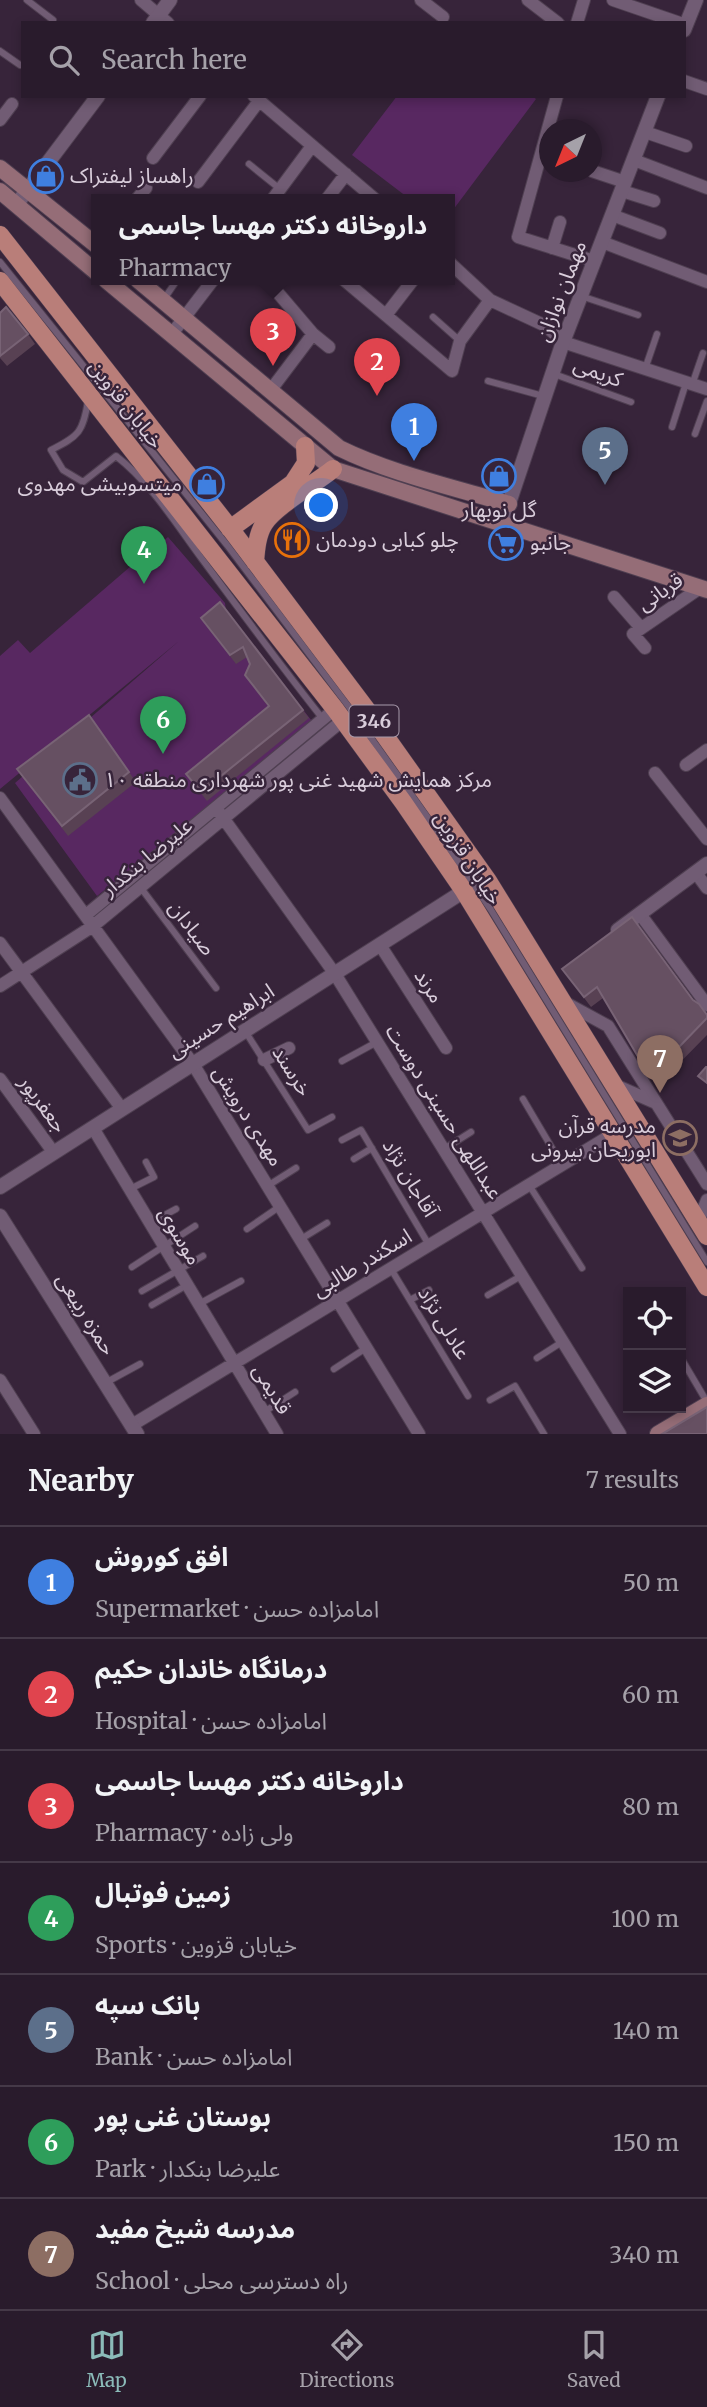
<!DOCTYPE html>
<meta charset="utf-8">
<style>
:root{--surface:#291b2c;--page:#352838;--text:#f1f3f6;--muted:#a5a1a9;--line:#453948;--accent:#8bbbb9}
body{margin:0;font-family:Merriweather,"Noto Sans Arabic",serif;background:var(--page);color:var(--text)}
.controls{position:absolute;right:21px;bottom:21px;display:grid;overflow:hidden;border-radius:0px;box-shadow:0 4px 10px #0003}
.controls button{width:63px;height:63px;display:grid;place-items:center;padding:0;border:0;border-bottom:2px solid var(--line);background:var(--surface);color:var(--text);font:35px sans-serif}
.compass{position:absolute;left:539px;top:119px;width:63px;height:63px;border-radius:50%;background:var(--surface);box-shadow:0 4px 10px #0003;rotate:223deg}
.you{position:absolute;left:322px;top:506px;width:24px;height:24px;margin:-18px;border:5px solid #fff;border-radius:50%;background:#1a73e8;box-shadow:0 0 0 10px #1a73e833}
.badge{display:grid;place-items:center;width:46px;height:46px;border-radius:50%;background:var(--accent);color:#fff;font-size:23px;font-weight:700}
.pin{position:absolute;translate:-50% -58px;filter:drop-shadow(0 2px 4px #0008)}
.pin::after{content:'';position:absolute;top:37px;width:24px;height:21px;background:inherit;clip-path:polygon(0 0,100% 0,50% 100%)}
.popup{position:absolute;left:91px;top:194px;width:364px;height:91px;box-sizing:border-box;display:grid;place-content:center;border-radius:0px;background:var(--surface);filter:drop-shadow(0 2px 5px #0005);font-size:23px;white-space:nowrap;color:var(--muted)}
.popup b{font-size:26px;color:var(--text)}
.popup::after{content:'';position:absolute;left:50%;top:100%;margin-left:-14px;border:14px solid transparent;border-top-color:var(--surface)}
.list{margin:0;padding:0;list-style:none}
h2{display:flex;justify-content:space-between;align-items:center;height:91px;margin:0;padding:0 28px;font-size:30px}
h2 small{font-size:23px;font-weight:400;color:var(--muted)}
.list li{display:grid;grid-template-columns:46px 1fr auto;gap:21px;align-items:center;box-sizing:border-box;height:112px;padding:0 28px;border-top:2px solid var(--line)}
.list b{display:block;font-size:26px;white-space:nowrap}
.list p{margin:0;font-size:23px;white-space:nowrap;color:var(--muted)}
.list em{font-size:23px;font-style:normal;color:var(--muted)}
.icon{flex:none;width:38px;height:38px;fill:none;stroke:currentColor;stroke-width:2;stroke-linecap:round;stroke-linejoin:round}
.map{position:relative;flex:none;width:707px;height:1434px;overflow:hidden}
.search{position:absolute;background:var(--surface);box-shadow:0 4px 10px #0003;left:21px;right:21px;top:21px;height:77px;display:flex;align-items:center;gap:18px;box-sizing:border-box;padding:0 24px;border-radius:0px;color:var(--muted);font-size:26px}
.sheet{height:875px;background:var(--surface)}
nav{display:flex;justify-content:space-around;align-items:center;box-sizing:border-box;height:98px;border-top:2px solid var(--line);background:var(--surface);font-size:19px;color:var(--muted)}
nav a{display:grid;justify-items:center;gap:4px}
nav .on{color:var(--accent)}
.map>svg:first-child{display:block}
.green{fill:#582861}
.lines{fill:none;stroke-linecap:round;stroke-linejoin:round}
.service-casing{stroke:#4f3f51;stroke-width:8}
.minor-casing{stroke:#4f3f51;stroke-width:14}
.tertiary-casing{stroke:#4f3f51;stroke-width:16}
.secondary-casing{stroke:#4f3f51;stroke-width:18}
.primary-casing{stroke:#4f3f51;stroke-width:19}
.service{stroke:#715c74;stroke-width:6}
.minor{stroke:#715c74;stroke-width:12}
.tertiary{stroke:#715c74;stroke-width:14}
.secondary{stroke:#956d77;stroke-width:16}
.primary{stroke:#b97e79;stroke-width:18}
.wall{fill:#584153}
.building{fill:#665062;stroke:#786375;stroke-width:2}
.labels{text-anchor:middle;stroke-width:5;stroke-linejoin:round;paint-order:stroke}
.shield{fill:#37243a;stroke:#a89aab;stroke-width:2}
.shield-label{font-size:19px;font-weight:bold;fill:#d9cddb}
.poi-label{font-size:21px;fill:#d9cddb;stroke:#37243a;text-anchor:start}
.street-label{font-size:21px;fill:#d9cddb;stroke:#37243a}
</style>
<div class="map">
<svg width="707" height="1434" viewBox="0 0 707 1434">
<rect width="100%" height="100%" fill="#37243a"/>
<path class="green" d="M 397,96 L 532,96 L 536,99 L 450,214 L 450,200 L 411,200 L 352,155 Z
M 168,537 L 225,603 L 226,611 L 315,725 L 97,896 L 15,783 L 179,641 L 0,789 L 0,656 L 18,640 L 30,653 L 160,541 L 162,542 Z"/>
<g class="lines">
<g class="service-casing">
<path id="service" d="M 27,0 L 53,20
M 0,51 L 20,65
M 249,164 L 280,189
M 0,262 L 227,545 L 349,707 L 443,839 L 491,910 L 707,1262
M 581,296 L 638,315
M 164,299 L 177,280
M 433,317 L 460,341
M 645,369 L 657,334
M 554,374 L 631,402
M 488,381 L 543,396
M 692,385 L 703,353
M 88,401 C 83,432 79,436 51,450 L 63,470 L 83,482 L 116,456 C 151,483 176,524 202,559 C 242,613 281,666 323,719
M 672,427 L 686,383
M 695,434 L 707,401
M 141,888 L 216,988
M 245,1031 L 308,1130 L 332,1117
M 342,1061 L 377,1042
M 523,1099 L 562,1165
M 342,1140 L 361,1130 L 429,1245
M 444,1149 L 471,1132
M 354,1159 L 372,1148
M 269,1185 L 296,1168
M 529,1185 L 582,1268
M 130,1189 L 154,1177 L 146,1162
M 150,1223 L 176,1209
M 247,1229 L 279,1207
M 301,1239 L 327,1223
M 132,1267 L 195,1226
M 391,1269 L 468,1396
M 142,1291 L 203,1256
M 488,1295 L 521,1276
M 410,1300 L 429,1290
M 199,1304 L 241,1281
M 152,1305 L 187,1285
M 537,1358 L 562,1342
M 681,1358 L 707,1402
M 334,1369 L 366,1348
M 107,1382 L 140,1364
M 490,1400 L 515,1386 L 544,1434
M 264,1412 L 295,1392"/>
</g>
<g class="minor-casing">
<path id="minor" d="M 141,0 L 168,23
M 421,0 L 443,17
M 528,0 L 558,23
M 613,0 L 680,23
M 577,23 L 584,0
M 684,81 L 707,89
M 254,96 L 376,200
M 557,96 L 518,237 L 594,261
M 0,120 L 12,104
M 645,132 L 686,146
M 153,158 L 200,96
M 634,160 L 707,188
M 592,171 L 625,182
M 198,182 L 259,101
M 622,191 L 654,201
M 136,200 L 146,188
M 272,200 L 312,146
M 326,200 L 346,174
M 612,215 L 660,233
M 602,242 L 707,282
M 552,248 L 560,222
M 450,263 L 490,300 L 546,326 L 563,342 L 707,389
M 267,280 L 313,334 L 329,347
M 344,280 L 452,371 L 460,341 L 490,300
M 386,315 L 413,280
M 171,335 L 213,280
M 270,391 L 313,334
M 614,597 L 641,628
M 645,648 L 633,634 L 700,588
M 686,765 L 707,750
M 655,773 L 707,839
M 0,798 L 193,1064 L 419,1434
M 216,808 L 335,974 L 620,1434
M 696,873 L 707,888
M 640,914 L 707,1005
M 86,915 L 335,709
M 0,943 L 122,1109
M 380,945 L 446,1048
M 0,986 L 93,926 L 343,720
M 564,1002 L 608,1026 L 707,1184
M 264,1060 L 289,1048
M 0,1079 L 54,1153
M 615,1085 L 656,1103
M 93,1128 L 277,1434
M 698,1222 L 707,1200
M 0,1380 L 34,1434
M 132,1425 L 613,1134"/>
</g>
<g class="tertiary-casing">
<path id="tertiary" d="M 153,23 L 170,0
M 684,30 L 696,0
M 16,205 L 98,96
M 502,524 L 563,342 L 658,96
M 618,930 L 707,864
M 0,1187 L 464,891
M 0,1216 L 137,1434"/>
</g>
<g class="secondary-casing">
<path id="secondary" d="M 0,168 L 96,245
M 0,191 L 96,272
M 106,280 L 333,469 L 707,590
M 138,280 L 339,448 C 392,474 453,487 509,504
M 658,1434 L 707,1405"/>
</g>
<g class="primary-casing">
<path id="primary" d="M 0,235 L 232,531 L 366,709 L 488,881 L 707,1236
M 0,281 L 335,709 L 403,802 L 464,891 L 707,1287
M 230,529 L 293,483 L 306,463 L 305,446
M 255,562 C 256,550 257,535 264,524 C 274,507 316,483 333,469"/>
</g>
<use href="#service" class="service"/>
<use href="#minor" class="minor"/>
<use href="#tertiary" class="tertiary"/>
<use href="#secondary" class="secondary"/>
<use href="#primary" class="primary"/>
</g>
<path class="wall" d="M 0,313 L 28,334 L 35,344 L 7,366 L 0,358 Z
M 220,602 L 309,718 L 207,801 L 186,774 L 268,706 L 245,675 L 250,664 L 247,657 L 236,664 L 201,618 Z
M 89,715 L 136,782 L 68,836 L 17,769 Z
M 562,969 L 693,1000 L 707,1015 L 707,1035 L 657,1086 L 603,998 L 591,1007 Z"/>
<path class="building" d="M 6,307 L 28,334 L 0,356 L 0,313 Z
M 220,602 L 303,710 L 201,792 L 186,774 L 269,706 L 245,675 L 250,664 L 243,647 L 230,655 L 201,618 Z
M 89,715 L 129,772 L 62,826 L 17,769 Z
M 632,917 L 693,1000 L 699,1004 L 707,1015 L 707,1018 L 650,1077 L 597,987 L 584,997 L 562,969 Z
M 706,1067 L 707,1067 L 707,1083 L 698,1076 Z
M 707,1407 L 707,1434 L 662,1434 Z"/>
<defs>
<g id="shop-ring" transform="scale(1.75)"><circle r="9.5" fill="#37243a" stroke="#3f7fe0" stroke-width="1.5"/><path d="M-5-2.5h2.3a2.7 3.5 0 0 1 5.4 0H5L5.5 6h-11ZM-1.5-2.5h3a1.5 2.3 0 0 0-3 0Z" fill="#3f7fe0"/></g>
<g id="restaurant-ring" transform="scale(1.75)"><circle r="9.5" fill="#37243a" stroke="#e8710a" stroke-width="1.5"/><path d="M-5-6h1v4h1v-4h1v4h1v-4h1v5L-1.5 .5V6h-2V.5L-5-1ZM5-6V6H3V1.5H1.5Q1.5-4 5-6Z" fill="#e8710a"/></g>
<g id="supermarket-ring" transform="scale(1.75)"><circle r="9.5" fill="#37243a" stroke="#3f7fe0" stroke-width="1.5"/><path d="M-6-5.5h2.5l.6 2H6L4.5 2H-2.5L-4.4-4H-6ZM-1.5 3.2a1.3 1.3 0 1 0 .1 0ZM3 3.2a1.3 1.3 0 1 0 .1 0Z" fill="#3f7fe0"/></g>
<g id="civic-ring" transform="scale(1.75)"><circle r="9.5" fill="#37243a" stroke="#5c6f8a" stroke-width="1.5"/><path d="M-.6-6.5H3V-4.5H.6V-3L4-1V1h2V6H-6V1h2V-1L-.6-3ZM-1.2 2.5V6h2.4V2.5Z" fill="#5c6f8a"/></g>
<g id="school-ring" transform="scale(1.75)"><circle r="9.5" fill="#37243a" stroke="#8d6e63" stroke-width="1.5"/><path d="M0-5L7-2L0 1L-7-2ZM-4 1L0 2.5L4 1V4Q0 6-4 4Z" fill="#8d6e63"/></g>
</defs>
<g fill-rule="evenodd">
<use href="#shop-ring" x="46" y="176"/>
<use href="#shop-ring" x="499" y="476"/>
<use href="#shop-ring" x="207" y="484"/>
<use href="#restaurant-ring" x="292" y="540"/>
<use href="#supermarket-ring" x="506" y="543"/>
<use href="#civic-ring" x="80" y="780"/>
<use href="#school-ring" x="680" y="1138"/>
</g>
<g class="labels">
<rect class="shield" x="349.5" y="705.5" width="49" height="31" rx="5"/>
<g class="shield-label">
<text x="374" y="728">346</text>
</g>
<g class="poi-label">
<text x="70" y="183">راهساز لیفتراک</text>
<text x="182" y="491" text-anchor="end">میتسوبیشی مهدوی</text>
<text x="499" y="517" text-anchor="middle">گل نوبهار</text>
<text x="316" y="547">چلو کبابی دودمان</text>
<text x="530" y="550">جانبو</text>
<text x="104" y="787">مرکز همایش شهید غنی پور شهرداری منطقه ۱۰</text>
<text x="656" y="1133" text-anchor="end">مدرسه قرآن<tspan x="656" dy="24">ابوریحان بیرونی</tspan></text>
</g>
<g class="street-label">
<text transform="translate(561 291) rotate(-69)" y="7">مهمان نوازان</text>
<text transform="translate(598 372) rotate(20)" y="7">کریمی</text>
<text transform="translate(126 404) rotate(52)" y="7">خیابان قزوین</text>
<text transform="translate(660 592) rotate(-34)" y="7">قربانی</text>
<text transform="translate(147 857) rotate(-39)" y="7">علیرضا بنکدار</text>
<text transform="translate(468 858) rotate(57)" y="7">خیابان قزوین</text>
<text transform="translate(192 928) rotate(53)" y="7">صیادان</text>
<text transform="translate(429 986) rotate(57)" y="7">مرند</text>
<text transform="translate(221 1021) rotate(-32)" y="7">ابراهیم حسینی</text>
<text transform="translate(292 1071) rotate(58)" y="7">خرسند</text>
<text transform="translate(43 1104) rotate(54)" y="7">جعفرپور</text>
<text transform="translate(444 1112) rotate(58)" y="7">عبداللهی حسینی دوست</text>
<text transform="translate(248 1116) rotate(58)" y="7">مهدی درویش</text>
<text transform="translate(410 1178) rotate(59)" y="7">آقاجان نژاد</text>
<text transform="translate(180 1236) rotate(59)" y="7">موسوی</text>
<text transform="translate(362 1263) rotate(-31)" y="7">اسکندر طالبی</text>
<text transform="translate(86 1314) rotate(58)" y="7">حمزه ربیعی</text>
<text transform="translate(444 1323) rotate(59)" y="7">عادلی نژاد</text>
<text transform="translate(272 1389) rotate(59)" y="7">قدیمی</text>
</g>
</g>
</svg>
<div class="controls">
<button><svg class="icon" aria-label="locate" viewBox="0 0 24 24"><circle cx="12" cy="12" r="6"/><path d="M12 2v4M12 18v4M2 12h4M18 12h4"/></svg></button>
<button><svg class="icon" aria-label="layers" viewBox="0 0 24 24"><path d="M12 4l9 5-9 5-9-5zM3 14l9 5 9-5"/></svg></button>
</div>
<svg class="compass" viewBox="-18 -18 36 36"><path d="M0-13l5 13h-10z" fill="#e53935"/><path d="M0 13l5-13h-10z" fill="#a5a1a9"/></svg>
<div class="you"></div>
<div class="pin badge" style="left:414px;top:461px;background:#3f7fe0">1</div>
<div class="pin badge" style="left:377px;top:396px;background:#e0444e">2</div>
<div class="pin badge" style="left:273px;top:366px;background:#e0444e">3</div>
<div class="popup"><b>داروخانه دکتر مهسا جاسمی</b>Pharmacy</div>
<div class="pin badge" style="left:144px;top:584px;background:#2e9e5b">4</div>
<div class="pin badge" style="left:605px;top:485px;background:#5c6f8a">5</div>
<div class="pin badge" style="left:163px;top:754px;background:#2e9e5b">6</div>
<div class="pin badge" style="left:660px;top:1093px;background:#8d6e63">7</div>
<div class="search"><svg class="icon" aria-label="search" viewBox="0 0 24 24"><circle cx="10" cy="10" r="6"/><path d="M15 15l6 6"/></svg>Search here</div>
</div>
<section class="sheet">
<h2>Nearby<small>7 results</small></h2>
<ul class="list">
<li><span class="badge" style="background:#3f7fe0">1</span><div><b>افق کوروش</b><p>Supermarket · امامزاده حسن</p></div><em>50 m</em></li>
<li><span class="badge" style="background:#e0444e">2</span><div><b>درمانگاه خاندان حکیم</b><p>Hospital · امامزاده حسن</p></div><em>60 m</em></li>
<li><span class="badge" style="background:#e0444e">3</span><div><b>داروخانه دکتر مهسا جاسمی</b><p>Pharmacy · ولی زاده</p></div><em>80 m</em></li>
<li><span class="badge" style="background:#2e9e5b">4</span><div><b>زمین فوتبال</b><p>Sports · خیابان قزوین</p></div><em>100 m</em></li>
<li><span class="badge" style="background:#5c6f8a">5</span><div><b>بانک سپه</b><p>Bank · امامزاده حسن</p></div><em>140 m</em></li>
<li><span class="badge" style="background:#2e9e5b">6</span><div><b>بوستان غنی پور</b><p>Park · علیرضا بنکدار</p></div><em>150 m</em></li>
<li><span class="badge" style="background:#8d6e63">7</span><div><b>مدرسه شیخ مفید</b><p>School · راه دسترسی محلی</p></div><em>340 m</em></li>
</ul>
</section>
<nav>
<a class="on"><svg class="icon" aria-label="map" viewBox="0 0 24 24"><path d="M3 6l6-2 6 2 6-2v14l-6 2-6-2-6 2zM9 4v14M15 6v14"/></svg>Map</a>
<a><svg class="icon" aria-label="directions" viewBox="0 0 24 24"><path d="M12 3l9 9-9 9-9-9zM9 14v-3h6M13 9l2 2-2 2"/></svg>Directions</a>
<a><svg class="icon" aria-label="saved" viewBox="0 0 24 24"><path d="M7 4h10v16l-5-4-5 4z"/></svg>Saved</a>
</nav>
